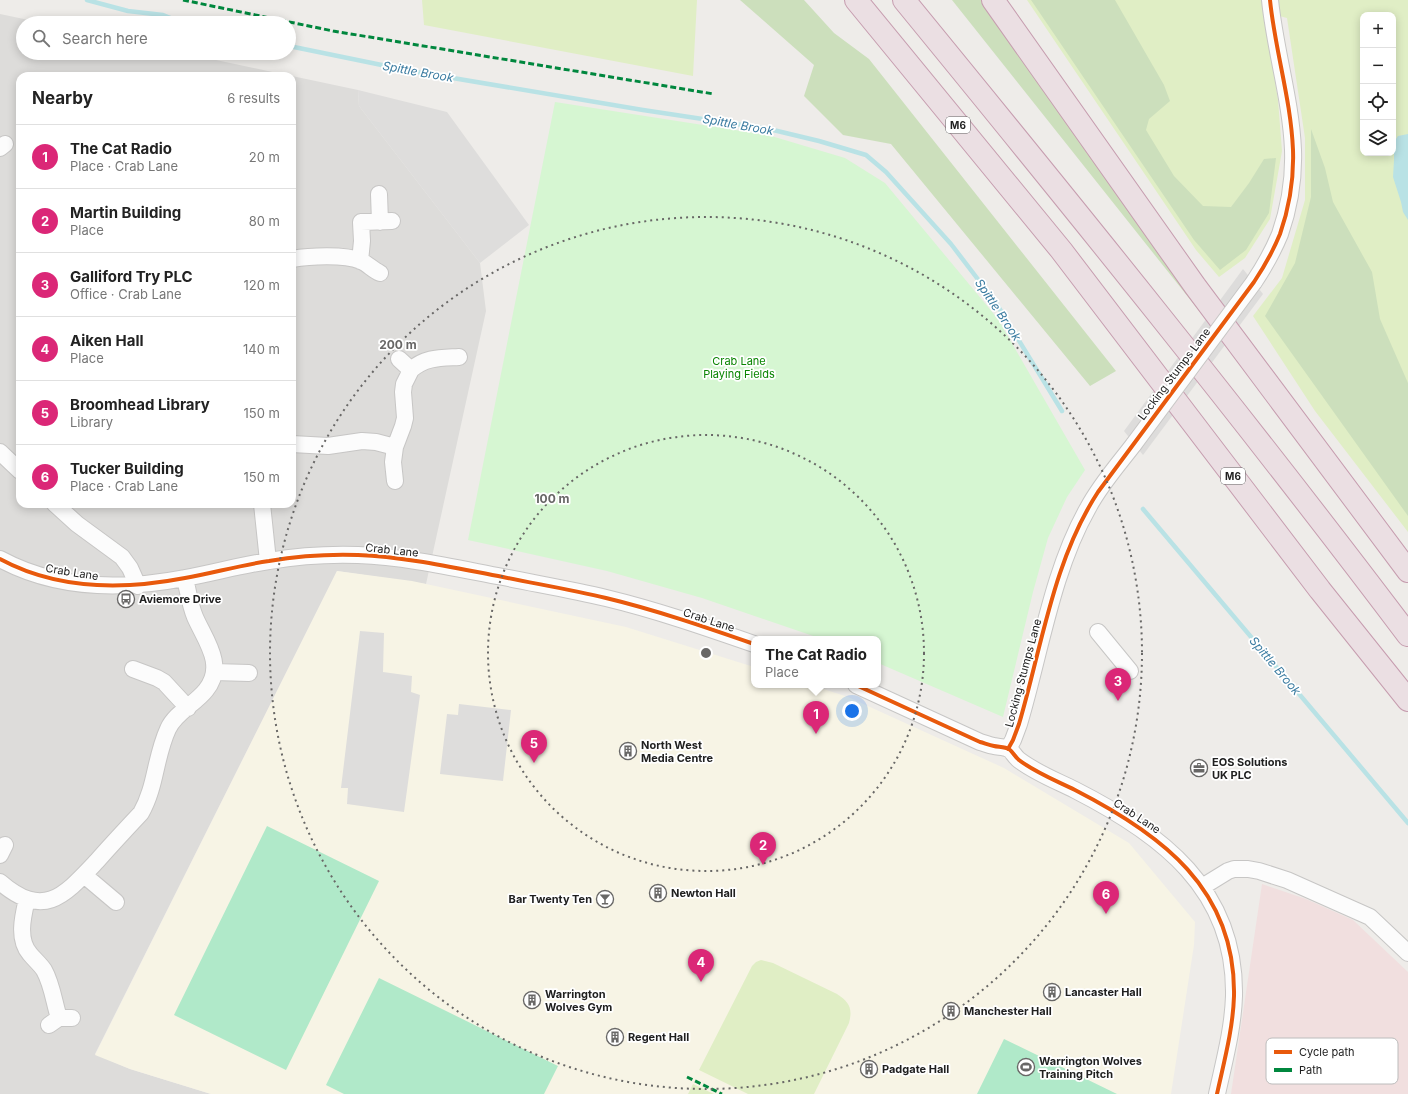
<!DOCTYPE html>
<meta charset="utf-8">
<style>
:root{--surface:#fff;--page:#f2f2f2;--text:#222;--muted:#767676;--line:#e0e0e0;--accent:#db2777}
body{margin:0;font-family:Inter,sans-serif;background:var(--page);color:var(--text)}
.controls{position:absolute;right:12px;top:12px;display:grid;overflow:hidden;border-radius:8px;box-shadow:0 2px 10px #0003}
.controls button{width:36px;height:36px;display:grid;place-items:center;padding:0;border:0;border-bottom:1px solid var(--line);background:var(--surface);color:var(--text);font:20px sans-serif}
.you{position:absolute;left:852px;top:711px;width:14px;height:14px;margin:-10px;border:3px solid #fff;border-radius:50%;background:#1a73e8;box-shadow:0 0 0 6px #1a73e833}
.badge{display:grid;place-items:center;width:26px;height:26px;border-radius:50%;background:var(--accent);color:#fff;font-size:13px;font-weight:700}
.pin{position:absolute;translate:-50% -33px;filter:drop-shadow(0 1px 2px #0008)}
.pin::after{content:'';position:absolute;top:21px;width:14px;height:12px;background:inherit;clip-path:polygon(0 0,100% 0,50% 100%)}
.popup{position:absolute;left:751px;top:636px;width:130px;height:52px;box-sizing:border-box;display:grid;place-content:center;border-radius:8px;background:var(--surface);filter:drop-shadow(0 1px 3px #0005);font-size:13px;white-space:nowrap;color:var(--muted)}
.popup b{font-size:15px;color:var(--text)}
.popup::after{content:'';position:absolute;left:50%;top:100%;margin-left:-8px;border:8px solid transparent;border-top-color:var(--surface)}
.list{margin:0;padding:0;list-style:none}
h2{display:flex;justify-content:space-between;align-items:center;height:52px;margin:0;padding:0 16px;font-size:17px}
h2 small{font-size:13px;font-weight:400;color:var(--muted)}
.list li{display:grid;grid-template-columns:26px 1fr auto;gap:12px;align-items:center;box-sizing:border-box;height:64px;padding:0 16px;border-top:1px solid var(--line)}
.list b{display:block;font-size:15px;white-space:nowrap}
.list p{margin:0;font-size:13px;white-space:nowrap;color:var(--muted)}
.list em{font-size:13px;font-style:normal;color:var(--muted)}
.icon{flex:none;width:22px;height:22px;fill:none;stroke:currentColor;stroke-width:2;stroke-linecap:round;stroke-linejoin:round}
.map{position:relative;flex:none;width:1408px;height:1094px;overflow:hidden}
.search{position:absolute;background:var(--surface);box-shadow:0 2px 10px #0003;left:16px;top:16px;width:280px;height:44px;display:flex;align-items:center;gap:10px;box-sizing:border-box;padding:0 14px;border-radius:22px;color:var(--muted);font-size:15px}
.panel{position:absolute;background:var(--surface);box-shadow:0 2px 10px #0003;left:16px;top:72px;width:280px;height:436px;border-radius:12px}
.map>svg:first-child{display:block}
.residential{fill:#dddcda}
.commercial{fill:#f1dfdf}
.education{fill:#f7f4e5}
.grass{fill:#e0eec5;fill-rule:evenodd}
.forest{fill:#ccdfbc}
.park{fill:#d6f6d2}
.pitch{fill:#b0e9c9}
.parking{fill:#dedddc}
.water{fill:#b9e2e5}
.pier{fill:#dddcdb}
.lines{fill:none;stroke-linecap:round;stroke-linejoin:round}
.stream{stroke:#b9e2e5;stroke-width:4.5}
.minor-casing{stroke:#c7c6c5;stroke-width:18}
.highway-casing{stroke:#c69daf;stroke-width:24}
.minor{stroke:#fcfcfc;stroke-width:16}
.highway{stroke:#ebdfe3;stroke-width:22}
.minor-bridge-casing{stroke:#c7c6c5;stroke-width:18;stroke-linecap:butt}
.minor-bridge{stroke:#fcfcfc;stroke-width:16}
.quiet{stroke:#00873e;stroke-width:3;stroke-dasharray:6 3;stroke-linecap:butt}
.cycleway-casing{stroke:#fff;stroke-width:6}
.cycleway{stroke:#e8590c;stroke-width:4}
.ring{fill:none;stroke:#686766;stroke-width:2;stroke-dasharray:2 4}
.labels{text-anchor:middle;stroke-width:3.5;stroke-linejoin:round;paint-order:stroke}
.shield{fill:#fff;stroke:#636363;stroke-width:1}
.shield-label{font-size:10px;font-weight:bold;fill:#202020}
.park-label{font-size:11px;fill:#098502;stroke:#fff}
.street-label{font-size:11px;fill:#202020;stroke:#fff}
.poi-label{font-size:11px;font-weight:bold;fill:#202020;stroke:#fff;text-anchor:start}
.water-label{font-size:12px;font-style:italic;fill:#3b7ca1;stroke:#fff}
.key{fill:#fff;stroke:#bcbcbc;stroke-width:1}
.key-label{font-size:11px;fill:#202020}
.centre{fill:#686766;stroke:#fff;stroke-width:2}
.ring-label{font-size:12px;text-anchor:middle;font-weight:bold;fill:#686766;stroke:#fff;stroke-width:3.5;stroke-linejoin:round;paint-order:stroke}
</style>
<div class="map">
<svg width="1408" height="1094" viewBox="0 0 1408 1094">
<rect width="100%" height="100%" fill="#eeece9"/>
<path class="residential" d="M 0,14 L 43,23 L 23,23 L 23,53 L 183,53 L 291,76 L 20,76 L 20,504 L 292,504 L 292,76 L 358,90 L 359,106 L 480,263 L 486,311 L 426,584 L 337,571 L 95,1054 L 130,1069 L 211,1094 L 0,1094 Z"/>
<path class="commercial" d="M 1262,884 L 1306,899 L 1353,920 L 1408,972 L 1408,1094 L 1231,1094 Z"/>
<path class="education" d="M 337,571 L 412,581 L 626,627 L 754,667 L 754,685 L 811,685 L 848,697 L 1004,768 L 1129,843 L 1195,922 L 1194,945 L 1171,1094 L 211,1094 L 130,1069 L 95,1055 Z"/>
<path class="grass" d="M 422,0 L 697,0 L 693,76 L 424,25 Z
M 1027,0 L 1408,0 L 1408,532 L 1315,411 L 1253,316 L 1282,278 L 1305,200 L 1305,138 L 1287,18 L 1264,12 L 1278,100 L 1282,151 L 1270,219 L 1245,258 L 1219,277 L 1196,250 ZM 1363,15 L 1393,15 L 1393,153 L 1363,153 Z
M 761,960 L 773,963 L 837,994 C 849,1002 853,1008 849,1023 L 814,1094 L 748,1094 L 699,1070 L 752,966 L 756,962 Z
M 693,1084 L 714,1094 L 688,1094 Z"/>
<path class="forest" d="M 740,0 L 804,0 L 834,33 L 869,59 L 1116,371 L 1090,386 L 891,144 L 843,135 L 804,96 L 814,65 Z
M 952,0 L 984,0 L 1204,317 Z
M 1031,0 L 1115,0 L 1164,85 L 1170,101 L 1149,119 L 1146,130 L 1174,176 L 1203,206 L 1231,207 L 1249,183 L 1264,159 L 1276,158 L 1269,213 L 1246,250 L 1220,270 L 1194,240 Z
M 1311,129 L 1325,168 L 1333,202 L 1372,272 L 1380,319 L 1408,383 L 1408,516 L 1265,316 L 1295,263 L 1311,197 Z"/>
<path class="park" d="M 555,102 L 768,135 L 845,158 L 885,183 L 998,319 L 1085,470 L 1067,497 L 1048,538 L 1033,592 L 1003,717 L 878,663 L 878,639 L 822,639 L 702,598 L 607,571 L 468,540 Z"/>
<path class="pitch" d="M 267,826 L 379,881 L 286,1070 L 174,1015 Z
M 379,978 L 558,1066 L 544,1094 L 344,1094 L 326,1085 Z
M 1004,1039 L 1117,1094 L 977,1094 Z"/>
<path class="parking" d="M 358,90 L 447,112 L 529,225 L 480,263 L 359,106 Z
M 360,631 L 384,633 L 383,672 L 412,676 L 411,692 L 420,695 L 404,812 L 347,804 L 348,788 L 341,788 Z
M 459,704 L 511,710 L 503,781 L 440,774 L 447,714 L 458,715 Z"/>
<path class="water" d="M 1408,134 L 1408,220 L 1403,212 L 1401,202 L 1393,177 L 1394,160 L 1394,142 L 1398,136 Z"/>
<path class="pier" d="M 1243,269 L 1263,294 L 1143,455 L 1124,431 Z"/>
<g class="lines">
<path class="stream" d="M 87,0 L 128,11 L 163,15 L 183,23
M 289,46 L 411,71 L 643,110 L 769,129 L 819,141 L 866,155 L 886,172 L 951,244 L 996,303 L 1062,411
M 1143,509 L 1408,823"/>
<g class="minor-casing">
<path id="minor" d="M 0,148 L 5,144
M 379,194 L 380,222
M 292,259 C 309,256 345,254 361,261 C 368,264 373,270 380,273
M 360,261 L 362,241 L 361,222 L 392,221
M 1254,282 C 1264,267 1273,251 1280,234 C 1289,208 1294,178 1293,150 C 1291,100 1275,50 1270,0
M 399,359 L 411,370 C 425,357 441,358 459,357
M 292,444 L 328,446 L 362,441 L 376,442 L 395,447
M 0,452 L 20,471
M 395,481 L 393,462 L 395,447 L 403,426 L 405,418 L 403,392 L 404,384 L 411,370
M 55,504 L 77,524 L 122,557 L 130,568 L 138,586
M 262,504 L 268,561
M 0,559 C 57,590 123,590 185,578 C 213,573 241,565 269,561 C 298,556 328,554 358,555 C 407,557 455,568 503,577 C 537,584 572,590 606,598 C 656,610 705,627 754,644
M 1098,632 L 1130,671
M 133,669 L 157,678 L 164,682 L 188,708
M 214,672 L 249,673
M 856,685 L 980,742 C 984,743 989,745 994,746 C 998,747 1005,747 1009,749 C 1013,752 1015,757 1019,760 C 1036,773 1057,781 1075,790 C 1161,834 1236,889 1234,996 C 1233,1029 1224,1062 1217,1094
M 1008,749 L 1013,740 L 1019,724 C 1040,654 1052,571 1088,508 C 1100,485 1118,465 1134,444
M 0,855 L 5,845
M 84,875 L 116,902
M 0,882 C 44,920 64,896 97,861 C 111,845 126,829 141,813 C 156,787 155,757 168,729 C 175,713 195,704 206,690 C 226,665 205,640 195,617 C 190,605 188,591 185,578
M 1202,887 L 1228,871 L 1234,869 L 1248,869 L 1259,871 L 1287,880 L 1370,917 L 1408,953
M 27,899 C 23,916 17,939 30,954 C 34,959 40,964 44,970 C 52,984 54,1002 59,1018
M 49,1025 L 59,1018 L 72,1018"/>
</g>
<g class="highway-casing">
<path id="highway" d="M 856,0 L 1061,250 L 1320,590 L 1408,700
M 904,0 C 1075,209 1245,419 1408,635
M 993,0 L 1195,286 L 1408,571"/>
</g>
<use href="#minor" class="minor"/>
<use href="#highway" class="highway"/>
<g class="minor-bridge-casing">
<path id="minor-bridge" d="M 1134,444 L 1254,282"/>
</g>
<use href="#minor-bridge" class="minor-bridge"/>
<path class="quiet" d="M 183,0 L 333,31 L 714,94
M 687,1077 L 722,1094"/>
<g class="cycleway-casing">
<path id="cycleway" d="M 0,559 C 57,590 123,590 185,578 C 213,573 241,565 269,561 C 298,556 328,554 358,555 C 407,557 455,568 503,577 C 537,584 572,590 606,598 C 656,610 705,627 754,644
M 856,685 L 980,742 C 984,743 989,745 994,746 C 998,747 1005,747 1009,749 C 1013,752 1015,757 1019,760 C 1036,773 1057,781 1075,790 C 1161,834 1236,889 1234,996 C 1233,1029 1224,1062 1217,1094
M 1008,749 L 1013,740 L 1019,724 C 1042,646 1053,561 1098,492 L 1254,282 C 1264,267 1273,251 1280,234 C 1289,208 1294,178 1293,150 C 1291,100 1275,50 1270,0"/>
</g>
<use href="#cycleway" class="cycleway"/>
</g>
<g class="ring">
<circle cx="706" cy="653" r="218"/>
<circle cx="706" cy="653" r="436"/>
</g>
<defs>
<g id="bus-ring" transform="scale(0.9)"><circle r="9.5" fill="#fff" stroke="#686766" stroke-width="1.5"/><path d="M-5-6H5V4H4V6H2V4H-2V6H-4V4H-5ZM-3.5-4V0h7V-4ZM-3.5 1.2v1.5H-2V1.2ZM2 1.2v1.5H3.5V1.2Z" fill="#686766"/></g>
<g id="building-ring" transform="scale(0.9)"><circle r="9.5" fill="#fff" stroke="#686766" stroke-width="1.5"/><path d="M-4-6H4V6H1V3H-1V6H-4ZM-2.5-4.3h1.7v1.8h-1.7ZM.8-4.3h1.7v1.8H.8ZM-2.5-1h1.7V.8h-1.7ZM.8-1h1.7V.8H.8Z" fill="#686766"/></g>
<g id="office-ring" transform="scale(0.9)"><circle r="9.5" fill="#fff" stroke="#686766" stroke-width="1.5"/><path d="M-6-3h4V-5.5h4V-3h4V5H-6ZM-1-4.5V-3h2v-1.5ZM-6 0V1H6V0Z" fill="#686766"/></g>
<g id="bar-ring" transform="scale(0.9)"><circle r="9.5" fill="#fff" stroke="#686766" stroke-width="1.5"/><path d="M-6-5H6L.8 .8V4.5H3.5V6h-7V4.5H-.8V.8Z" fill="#686766"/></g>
<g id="stadium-ring" transform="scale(0.9)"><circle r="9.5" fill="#fff" stroke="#686766" stroke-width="1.5"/><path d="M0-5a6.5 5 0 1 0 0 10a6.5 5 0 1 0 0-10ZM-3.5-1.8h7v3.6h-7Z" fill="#686766"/></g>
</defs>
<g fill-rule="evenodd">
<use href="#bus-ring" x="126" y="599"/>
<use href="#building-ring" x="628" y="751"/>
<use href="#office-ring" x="1199" y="768"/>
<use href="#building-ring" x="658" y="893"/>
<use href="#bar-ring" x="605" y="899"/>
<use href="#building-ring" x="1052" y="992"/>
<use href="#building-ring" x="532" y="1000"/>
<use href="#building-ring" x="951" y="1011"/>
<use href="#building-ring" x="615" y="1037"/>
<use href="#stadium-ring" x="1026" y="1067"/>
<use href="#building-ring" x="869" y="1069"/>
</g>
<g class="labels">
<g class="shield">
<rect x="946" y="117" width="24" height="16" rx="3"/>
<rect x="1221" y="468" width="24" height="16" rx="3"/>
</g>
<g class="shield-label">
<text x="958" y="129">M6</text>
<text x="1233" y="480">M6</text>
</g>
<g class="park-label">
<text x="739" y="365">Crab Lane<tspan x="739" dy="13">Playing Fields</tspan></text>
</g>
<g class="street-label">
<text transform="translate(1174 374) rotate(-53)" y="4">Locking Stumps Lane</text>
<text transform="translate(392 550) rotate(6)" y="4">Crab Lane</text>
<text transform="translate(72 572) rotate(9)" y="4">Crab Lane</text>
<text transform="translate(709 620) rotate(18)" y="4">Crab Lane</text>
<text transform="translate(1023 673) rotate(-75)" y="4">Locking Stumps Lane</text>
<text transform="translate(1137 816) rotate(33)" y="4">Crab Lane</text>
</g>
<g class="poi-label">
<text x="139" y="603">Aviemore Drive</text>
<text x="641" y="749">North West<tspan x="641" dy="13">Media Centre</tspan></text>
<text x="1212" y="766">EOS Solutions<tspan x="1212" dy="13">UK PLC</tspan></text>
<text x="671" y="897">Newton Hall</text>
<text x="592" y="903" text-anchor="end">Bar Twenty Ten</text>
<text x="1065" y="996">Lancaster Hall</text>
<text x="545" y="998">Warrington<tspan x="545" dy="13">Wolves Gym</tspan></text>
<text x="964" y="1015">Manchester Hall</text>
<text x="628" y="1041">Regent Hall</text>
<text x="1039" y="1065">Warrington Wolves<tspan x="1039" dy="13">Training Pitch</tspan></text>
<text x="882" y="1073">Padgate Hall</text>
</g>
<g class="water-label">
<text transform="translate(418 72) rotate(10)" y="4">Spittle Brook</text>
<text transform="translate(738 125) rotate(10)" y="4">Spittle Brook</text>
<text transform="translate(998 310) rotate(56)" y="4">Spittle Brook</text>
<text transform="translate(1275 666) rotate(50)" y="4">Spittle Brook</text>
</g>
</g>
<rect x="1266" y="1038" width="132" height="46" rx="6" class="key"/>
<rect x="1274" y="1050" width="18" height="4" fill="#e8590c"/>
<rect x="1274" y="1068" width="18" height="4" fill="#00873e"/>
<g class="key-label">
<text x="1299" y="1056">Cycle path</text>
<text x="1299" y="1074">Path</text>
</g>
<circle cx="706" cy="653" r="6" class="centre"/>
<g class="ring-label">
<text x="398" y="349">200 m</text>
<text x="552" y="503">100 m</text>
</g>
</svg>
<div class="controls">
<button>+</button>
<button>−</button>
<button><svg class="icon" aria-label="locate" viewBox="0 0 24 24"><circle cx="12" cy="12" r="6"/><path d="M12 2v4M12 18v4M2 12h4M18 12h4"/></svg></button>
<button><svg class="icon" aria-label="layers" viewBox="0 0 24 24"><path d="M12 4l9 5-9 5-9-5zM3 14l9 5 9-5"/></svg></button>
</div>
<div class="you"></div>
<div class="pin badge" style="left:816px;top:734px">1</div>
<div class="popup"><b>The Cat Radio</b>Place</div>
<div class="pin badge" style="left:763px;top:865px">2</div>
<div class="pin badge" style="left:1118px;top:701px">3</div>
<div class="pin badge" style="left:701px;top:982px">4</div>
<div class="pin badge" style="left:534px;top:763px">5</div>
<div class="pin badge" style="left:1106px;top:914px">6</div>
<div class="search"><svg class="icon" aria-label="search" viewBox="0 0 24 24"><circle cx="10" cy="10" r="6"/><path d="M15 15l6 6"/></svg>Search here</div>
<section class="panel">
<h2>Nearby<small>6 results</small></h2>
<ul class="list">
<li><span class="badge">1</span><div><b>The Cat Radio</b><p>Place · Crab Lane</p></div><em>20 m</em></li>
<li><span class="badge">2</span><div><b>Martin Building</b><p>Place</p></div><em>80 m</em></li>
<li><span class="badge">3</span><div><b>Galliford Try PLC</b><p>Office · Crab Lane</p></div><em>120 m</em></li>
<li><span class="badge">4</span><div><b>Aiken Hall</b><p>Place</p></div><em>140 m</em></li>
<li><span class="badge">5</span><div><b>Broomhead Library</b><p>Library</p></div><em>150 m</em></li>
<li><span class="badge">6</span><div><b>Tucker Building</b><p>Place · Crab Lane</p></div><em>150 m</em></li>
</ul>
</section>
</div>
